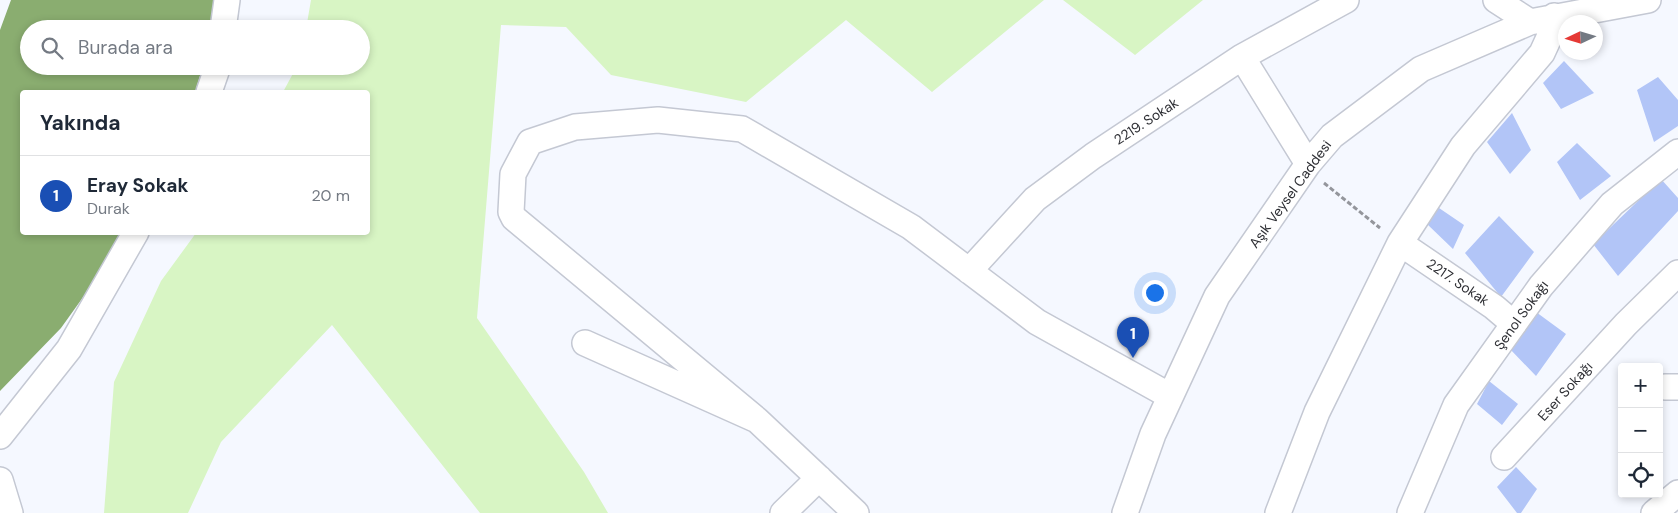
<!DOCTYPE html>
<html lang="tr">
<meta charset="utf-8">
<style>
:root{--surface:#fff;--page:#f6f6f7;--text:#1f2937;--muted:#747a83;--line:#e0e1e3;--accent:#0f766e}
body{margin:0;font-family:"DM Sans",sans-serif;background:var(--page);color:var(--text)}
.controls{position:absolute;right:15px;bottom:15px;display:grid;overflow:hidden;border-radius:5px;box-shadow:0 2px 8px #0003}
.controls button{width:45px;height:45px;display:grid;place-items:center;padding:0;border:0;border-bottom:1px solid var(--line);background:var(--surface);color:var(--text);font:25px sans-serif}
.compass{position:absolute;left:1558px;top:15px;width:45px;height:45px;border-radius:50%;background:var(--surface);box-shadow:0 2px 8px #0003;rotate:266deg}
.you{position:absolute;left:1154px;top:292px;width:18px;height:18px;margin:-12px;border:4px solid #fff;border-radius:50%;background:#1a73e8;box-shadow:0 0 0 8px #1a73e833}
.badge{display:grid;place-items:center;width:32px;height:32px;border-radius:50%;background:var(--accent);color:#fff;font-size:16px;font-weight:700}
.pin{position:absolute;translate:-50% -41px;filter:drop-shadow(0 1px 2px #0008)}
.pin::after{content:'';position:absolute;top:26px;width:18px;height:15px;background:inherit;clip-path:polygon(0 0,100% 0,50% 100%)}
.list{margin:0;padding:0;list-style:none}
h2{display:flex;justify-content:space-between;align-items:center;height:65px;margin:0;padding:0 20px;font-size:21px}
h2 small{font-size:16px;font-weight:400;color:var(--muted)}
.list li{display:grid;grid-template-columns:32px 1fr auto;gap:15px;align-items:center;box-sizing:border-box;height:80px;padding:0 20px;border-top:1px solid var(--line)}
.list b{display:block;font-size:19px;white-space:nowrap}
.list p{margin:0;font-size:16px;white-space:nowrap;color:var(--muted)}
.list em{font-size:16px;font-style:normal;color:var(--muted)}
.icon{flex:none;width:28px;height:28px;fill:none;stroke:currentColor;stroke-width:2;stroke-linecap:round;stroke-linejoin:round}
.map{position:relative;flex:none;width:1678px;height:513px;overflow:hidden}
.search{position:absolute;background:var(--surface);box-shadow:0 2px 8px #0003;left:20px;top:20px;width:350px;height:55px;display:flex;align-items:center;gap:12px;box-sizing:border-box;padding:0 18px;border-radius:28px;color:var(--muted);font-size:19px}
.panel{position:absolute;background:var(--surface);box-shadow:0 2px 8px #0003;left:20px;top:90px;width:350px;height:145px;border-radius:5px}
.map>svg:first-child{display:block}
.green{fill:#d8f5c4}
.water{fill:#8aad70}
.building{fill:#b2c5f7}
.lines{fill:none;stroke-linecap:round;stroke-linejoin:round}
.minor-casing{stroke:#c4c8d3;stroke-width:28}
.path{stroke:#94969c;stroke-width:3;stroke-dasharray:5 2.5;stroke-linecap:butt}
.minor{stroke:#fff;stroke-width:25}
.labels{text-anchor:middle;stroke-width:4;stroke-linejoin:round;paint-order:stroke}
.street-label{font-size:14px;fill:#2e2f34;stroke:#fff}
</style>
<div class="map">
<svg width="1678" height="513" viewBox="0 0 1678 513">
<rect width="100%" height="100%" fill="#f5f8ff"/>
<path class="green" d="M 311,0 L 1044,0 L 932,92 L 846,20 L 746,102 L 611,75 L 566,27 L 501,25 L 477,318 L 584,472 L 608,513 L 480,513 L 332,325 L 221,442 L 188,513 L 104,513 L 114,382 L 161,281 L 196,233 L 368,232 L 368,92 L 283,92 L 297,66 L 361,66 L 361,29 L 306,29 Z
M 1063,0 L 1203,0 L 1135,55 Z"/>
<path class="water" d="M 11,0 L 224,0 L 218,29 L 29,29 L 29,66 L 203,66 L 195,92 L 22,92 L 22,232 L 129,233 L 61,328 L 0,391 L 0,30 Z"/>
<path class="building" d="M 1564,61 L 1594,93 L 1561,109 L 1543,83 Z
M 1658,77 L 1678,100 L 1678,126 L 1654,142 L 1637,90 Z
M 1512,113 L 1531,150 L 1510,174 L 1487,142 Z
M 1577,143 L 1611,176 L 1580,200 L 1557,162 Z
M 1661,179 L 1678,198 L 1678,211 L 1618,276 L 1593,244 Z
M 1439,208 L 1464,225 L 1453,249 L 1427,224 Z
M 1499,216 L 1534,252 L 1501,297 L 1465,253 Z
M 1536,312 L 1566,334 L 1536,376 L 1509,348 Z
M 1489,381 L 1518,404 L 1502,425 L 1477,404 Z
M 1516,467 L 1537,489 L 1521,513 L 1517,513 L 1497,487 Z"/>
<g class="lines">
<g class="minor-casing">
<path id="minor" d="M 1496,0 L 1530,22
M 223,29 L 227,0
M 1242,57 L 1308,164
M 209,92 L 218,66
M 1400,243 L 1494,307 L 1514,324
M 969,271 L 1035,199 L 1093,156 L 1242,57 L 1346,0
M 585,343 L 757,420 L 856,513
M 1665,387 L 1678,387
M 757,420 L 514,218 L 511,212 L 513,174 L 530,142 L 575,127 L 658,120 L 742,129 L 911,227 L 1037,322 L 1170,396
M 0,436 L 69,349 L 136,232
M 1504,457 L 1626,324 L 1678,273
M 0,480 L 10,513
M 783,513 L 819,478
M 1125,513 L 1153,434 L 1217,296 L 1308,164 L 1332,136 L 1421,69 L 1530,22 L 1648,0
M 1278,513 L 1317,412 L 1400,243 L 1463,146 L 1542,53 L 1553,29 L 1554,16
M 1410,513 L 1456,405 L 1541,286 L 1612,204 L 1678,152
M 1654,513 L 1678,493"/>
</g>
<path class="path" d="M 1324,183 L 1380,228"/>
<use href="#minor" class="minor"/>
</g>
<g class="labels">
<g class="street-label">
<text transform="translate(1146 121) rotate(-33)" y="5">2219. Sokak</text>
<text transform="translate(1290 194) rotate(-54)" y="5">Aşık Veysel Caddesi</text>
<text transform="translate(1458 282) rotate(34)" y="5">2217. Sokak</text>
<text transform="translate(1521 315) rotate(-54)" y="5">Şenol Sokağı</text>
<text transform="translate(1565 391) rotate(-48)" y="5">Eser Sokağı</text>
</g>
</g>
</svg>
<div class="controls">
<button>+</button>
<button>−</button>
<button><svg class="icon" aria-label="locate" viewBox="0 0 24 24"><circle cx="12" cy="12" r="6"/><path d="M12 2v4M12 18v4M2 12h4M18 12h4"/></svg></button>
</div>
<svg class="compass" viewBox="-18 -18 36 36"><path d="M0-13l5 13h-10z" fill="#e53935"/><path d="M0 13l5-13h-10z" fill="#747a83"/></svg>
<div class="you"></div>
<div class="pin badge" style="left:1133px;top:358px;background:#1a4fb4">1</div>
<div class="search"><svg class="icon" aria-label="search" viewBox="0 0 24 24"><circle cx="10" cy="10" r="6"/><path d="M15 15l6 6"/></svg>Burada ara</div>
<section class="panel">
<h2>Yakında<small></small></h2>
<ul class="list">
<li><span class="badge" style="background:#1a4fb4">1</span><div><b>Eray Sokak</b><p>Durak</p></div><em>20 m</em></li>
</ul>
</section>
</div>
